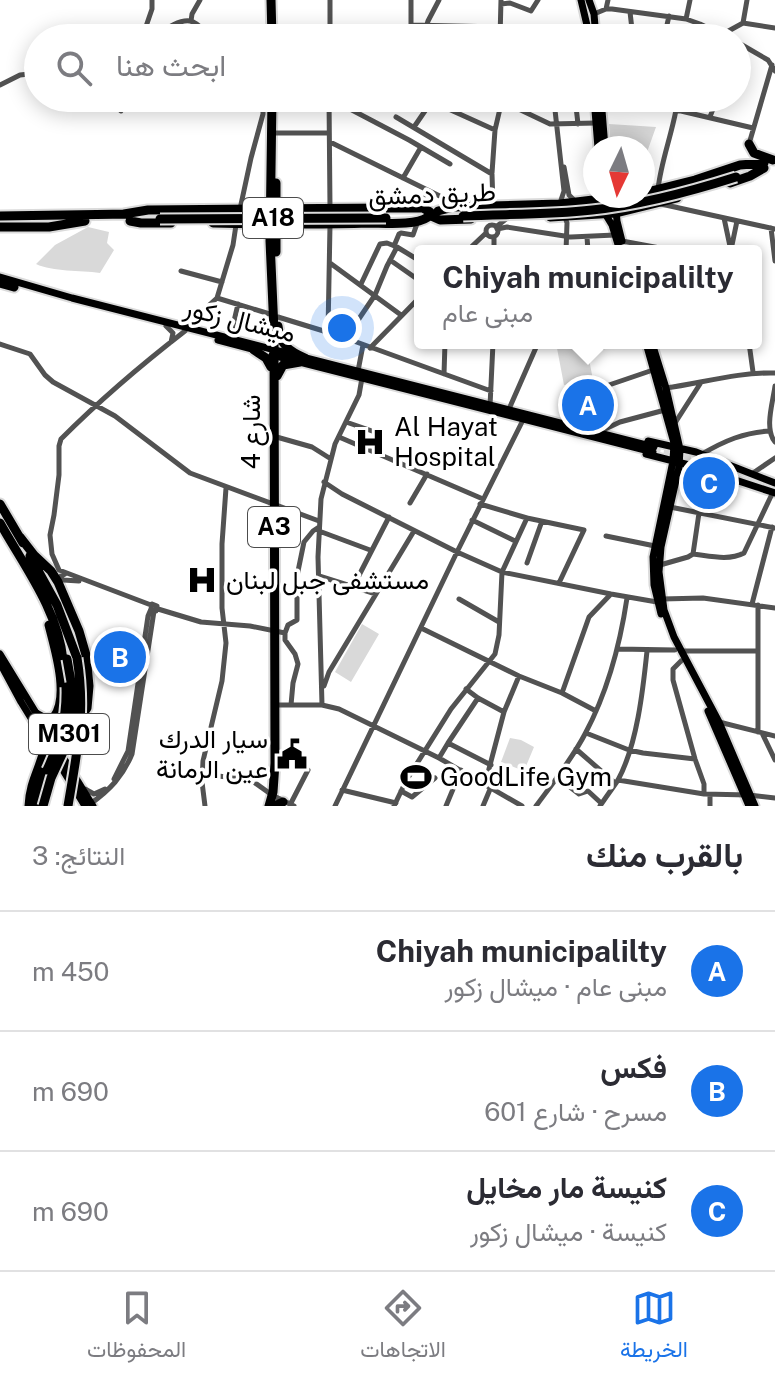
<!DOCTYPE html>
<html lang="ar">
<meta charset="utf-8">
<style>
:root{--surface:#fff;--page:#f2f2f3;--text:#2b2b33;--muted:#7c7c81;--line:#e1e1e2;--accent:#1a73e8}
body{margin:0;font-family:"Public Sans",Vazirmatn,sans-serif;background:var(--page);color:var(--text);direction:rtl}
.compass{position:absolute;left:583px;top:136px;width:72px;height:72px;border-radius:50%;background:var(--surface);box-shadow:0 4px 20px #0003;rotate:185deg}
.you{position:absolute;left:342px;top:328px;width:28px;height:28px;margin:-20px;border:6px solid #fff;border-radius:50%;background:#1a73e8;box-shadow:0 0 0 12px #1a73e833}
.badge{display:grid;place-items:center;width:52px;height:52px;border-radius:50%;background:var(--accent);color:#fff;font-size:26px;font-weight:700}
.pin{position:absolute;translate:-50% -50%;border:4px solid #fff;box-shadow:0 2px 8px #0006}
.popup{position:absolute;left:414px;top:245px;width:348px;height:104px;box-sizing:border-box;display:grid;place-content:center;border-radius:8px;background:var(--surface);filter:drop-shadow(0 2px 6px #0005);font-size:26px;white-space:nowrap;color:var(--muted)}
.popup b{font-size:30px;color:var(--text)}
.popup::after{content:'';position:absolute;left:50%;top:100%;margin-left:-16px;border:16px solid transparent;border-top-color:var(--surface)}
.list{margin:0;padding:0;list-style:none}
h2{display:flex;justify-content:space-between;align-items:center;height:104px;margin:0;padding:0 32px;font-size:34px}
h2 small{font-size:26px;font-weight:400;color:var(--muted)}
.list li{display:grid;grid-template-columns:52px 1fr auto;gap:24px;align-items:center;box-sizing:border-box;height:120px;padding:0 32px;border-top:2px solid var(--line)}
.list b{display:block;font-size:30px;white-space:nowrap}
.list p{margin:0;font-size:26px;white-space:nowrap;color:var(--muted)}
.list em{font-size:26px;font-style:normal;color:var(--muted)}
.icon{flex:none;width:44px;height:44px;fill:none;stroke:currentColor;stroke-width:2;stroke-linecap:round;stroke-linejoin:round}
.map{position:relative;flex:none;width:775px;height:806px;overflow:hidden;direction:ltr}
.search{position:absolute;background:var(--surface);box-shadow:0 4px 20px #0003;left:24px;right:24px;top:24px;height:88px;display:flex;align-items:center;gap:20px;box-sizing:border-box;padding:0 28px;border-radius:44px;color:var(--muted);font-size:30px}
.sheet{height:464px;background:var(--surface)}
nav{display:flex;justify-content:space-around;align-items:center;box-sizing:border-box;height:112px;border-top:2px solid var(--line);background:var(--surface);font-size:22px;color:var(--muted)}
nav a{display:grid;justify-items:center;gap:4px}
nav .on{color:var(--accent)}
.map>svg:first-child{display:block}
.green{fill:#d9d9d9}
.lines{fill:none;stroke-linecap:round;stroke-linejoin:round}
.major-tunnel{stroke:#d9d9d9;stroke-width:7;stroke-dasharray:7 3.5;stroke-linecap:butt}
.major-casing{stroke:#dbdbdb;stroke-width:11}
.highway-casing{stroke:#dbdbdb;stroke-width:13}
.minor{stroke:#525252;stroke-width:5}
.major{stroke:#000;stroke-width:7}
.highway{stroke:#000;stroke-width:9}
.highway-bridge-casing{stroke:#dbdbdb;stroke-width:13;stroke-linecap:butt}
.highway-bridge{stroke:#000;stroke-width:9}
.labels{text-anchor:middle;stroke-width:7;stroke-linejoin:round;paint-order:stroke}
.shield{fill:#fff;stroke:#4c4c4c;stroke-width:2}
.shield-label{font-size:24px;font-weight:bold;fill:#000}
.street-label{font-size:26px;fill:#000;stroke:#fff}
.poi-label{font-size:26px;fill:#000;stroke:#fff;text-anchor:start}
</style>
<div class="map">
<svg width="775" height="806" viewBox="0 0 775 806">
<rect width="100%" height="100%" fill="#fff"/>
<path class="green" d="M 609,124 L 656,127 L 646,155 L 643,154 L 643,148 L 611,148 Z
M 88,227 L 109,232 L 107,243 L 114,250 L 100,273 C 80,270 53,272 36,264 L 55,245 Z
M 556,343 L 586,343 L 593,380 L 564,385 Z
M 362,624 L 379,634 L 351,682 L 335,672 Z
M 510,738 L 521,740 L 534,747 L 524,771 L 501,762 Z"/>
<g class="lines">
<path class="major-tunnel" d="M 654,447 L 699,457
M 653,452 L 698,463"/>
<g class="major-casing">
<path id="major" d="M 581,0 L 590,38
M 589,0 L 594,14 L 596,38
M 594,98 L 598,148
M 601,98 L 605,148
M 600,196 L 601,207 L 612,225 L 620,251
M 616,210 L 617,221 L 622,241
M 0,277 L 72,298 L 654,447
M 218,340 L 256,350
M 646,343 L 674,443 L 673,461 L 653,557 L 654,585 L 661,614
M 652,343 L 666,388 L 680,449 L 679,467 L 661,547 L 659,572 L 664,610 L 674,637 L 719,722 L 755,806
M 272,355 L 653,452
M 648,441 L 696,452 L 775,483
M 646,454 L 693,466 L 775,493
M 0,654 L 93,806
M 0,663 L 21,702 L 85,806
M 708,711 L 749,806"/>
</g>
<g class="highway-casing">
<path id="highway" d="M 271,0 L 272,38
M 749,144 L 754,153 L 773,160
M 276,183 L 276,252
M 730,183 L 750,176 L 764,168
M 643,193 L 695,180 L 740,165 L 764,163
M 438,211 L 454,207 L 560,204 L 626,196
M 124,214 L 148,210 L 388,208 L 423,208 L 430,212
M 0,216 L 129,214
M 431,216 L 440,220 L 471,219
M 550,217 L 616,213 L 677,198
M 130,221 L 141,223 L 171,223
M 213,223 C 265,224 316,225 368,223 C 385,223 415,226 428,217
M 0,227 L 49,227 L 85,221
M 0,283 L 14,287
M 278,326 C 280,345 289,351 305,358
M 254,350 L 266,358 L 271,367
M 277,376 L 283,365 L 300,362
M 0,504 L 23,543
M 0,523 C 24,566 58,610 63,660
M 20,537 L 34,555 L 51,571 L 58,582 L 79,631 L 86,655 L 89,686 L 87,708 L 83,714 L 61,719 L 51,737
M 30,556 L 57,605 L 77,658
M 36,714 L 45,719 L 54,717 C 70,696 55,649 49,625
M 29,806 C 30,780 42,766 46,742
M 34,806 L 47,770
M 269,806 L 273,792 L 275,763 L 274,330 L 270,241 L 272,98
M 274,806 L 283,802"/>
</g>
<path class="minor" d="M 411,0 L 411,25
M 501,4 L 510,3 L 531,11 L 538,0
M 606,9 L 608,0
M 630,12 L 633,38
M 594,14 L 606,9 L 612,9 L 686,19 L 700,24 L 729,38
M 686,19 L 690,0
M 191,21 L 192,14 L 200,0
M 743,23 L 775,28
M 330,30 L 330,0
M 330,30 L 354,38
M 723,34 L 743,23 L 747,0
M 142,38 L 152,9 L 152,0
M 151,38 C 161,32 178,19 190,21 C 198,22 206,33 212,38
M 319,38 L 326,30 L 330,30
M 369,38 L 411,25 L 500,27
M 423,38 L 428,21 L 439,0
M 500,38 L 501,0
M 575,38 L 580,33 L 588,29
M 664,38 L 669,16
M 705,38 L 708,28
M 737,42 L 768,60 L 775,71
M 0,85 L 20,75 L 38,73
M 329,98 L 409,140 L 450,164
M 329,98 L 330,208
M 501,98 L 506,103 L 550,124 L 596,123
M 575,98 L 578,124
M 626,98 L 753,128
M 555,110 L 564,191 L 560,203
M 121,111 L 127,98
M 679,111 L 683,98
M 396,117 L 492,174 L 493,205
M 710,117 L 717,98
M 414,127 L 427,108 L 433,102 L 495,130
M 275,133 L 329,133
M 330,142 L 458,205
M 749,144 L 772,65
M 564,167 L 569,195 L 576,202
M 492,173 L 495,130 L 502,100
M 403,178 L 421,147
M 658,189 C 661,162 671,137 676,110
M 661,204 L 775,229
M 420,207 L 425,199 L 426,190
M 240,209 L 251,158 L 263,114 L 263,107 L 259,98
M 565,217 L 567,223 L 566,251
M 724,218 L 731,251
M486 231a6 6 0 1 1 12 0a6 6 0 1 1-12 0Z
M 496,227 L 506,219
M 771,228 L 775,261
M 497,229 L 507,227 L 571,237 L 615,235
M 587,237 L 588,251
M 622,241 L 676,251
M 732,245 L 737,221
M 394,246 L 399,234 L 401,233 L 413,235 L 418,221
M 467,251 L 486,233
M 494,251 L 494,237
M 390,260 L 420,281
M 330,263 L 401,315
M 181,271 L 222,282
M 361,284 L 380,244 L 387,243 L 397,247
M 217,298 L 273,315
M 278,317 L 340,336 L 491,391
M 166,326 L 173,333 L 171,342
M 186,326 L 217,298 L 233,245 L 236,225
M 328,332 L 330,225
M 230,338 L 238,304
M 346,338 L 375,295 L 387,266 L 397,247 L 420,261
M 749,343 L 753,372
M 0,344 L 30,354 L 45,375 L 53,382 L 115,416 L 190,473 L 319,521
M 370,348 L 420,297
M 594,350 L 615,343
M 358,371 L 363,345
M 444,374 L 445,343
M 609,385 L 653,370
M 775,386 C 773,402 764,429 775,442
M 666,388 C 702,383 738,372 775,373
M 490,406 L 493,343
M 509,409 L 538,343
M 346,422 L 375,432
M 675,423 L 700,384
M 603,430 L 620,422 L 665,410
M 273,436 L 312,447 L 331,459
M 339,437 L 483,499
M 702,454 C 724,441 745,432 770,431
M 753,473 L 775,458
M 324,482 L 342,494 L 457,552 L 502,572 L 611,594 L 657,602
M 410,503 L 427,474
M 480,504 L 527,518
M 670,507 L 775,528
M 472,520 L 515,541
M 319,531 L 370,550
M 606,536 L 655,546
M 693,554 C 710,556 729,561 744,553 L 773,492
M 527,563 L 542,521
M 660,565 L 688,557 L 693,554 L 699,513
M 65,574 L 61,576 L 63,580 L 79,581
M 319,576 L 376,594
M 353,587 L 389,517
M 459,599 L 499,622
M 662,599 L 703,598 L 775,608
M 152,604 L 157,606 L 156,611 L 151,609 Z
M 752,604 L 772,527
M 151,605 L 59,570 L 52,554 L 50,535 L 54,515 L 59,475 L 59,446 L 61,439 C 100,400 141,365 185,331
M 758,605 L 758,732
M 158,609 L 201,622 L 250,626 L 285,633 L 288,625 L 297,620 L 297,576 L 304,542 L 313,531 L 319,527
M 421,628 L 519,676 L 562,693 L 596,711
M 285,633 L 285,640 L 295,654 L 298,664 L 293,683 L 291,705
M 618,649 L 675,650
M 681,651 L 758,651
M 681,661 L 673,669 L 673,680 L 695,759 L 704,784 L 704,794
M 324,686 L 329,672 L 414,531
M 466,689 L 478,698 L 504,712
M 562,693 L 589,617 L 610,595
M 478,698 L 448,743 L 491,765
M 275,705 L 322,705 L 339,709 L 439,758 L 522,806
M 322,705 L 318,557 L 321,499 L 335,444 L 359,395 L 362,378
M 719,722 L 775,736
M 586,733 L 629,750 L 643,753 L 695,759
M 762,733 L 775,760
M 576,749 L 615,783
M 439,758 L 448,743
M 202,774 L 251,780 L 272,795 L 294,806
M 557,777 L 579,794 L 588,791 L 601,803
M 114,779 L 128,751 L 148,616 L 151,609
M 618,780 L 704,794 L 749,795 L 775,798
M 485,784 L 504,712 L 519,676
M 85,789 L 94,794 L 105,789
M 342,790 L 396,803
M 401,791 L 412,797 L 435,778
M 710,795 L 710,806
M 90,804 C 110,790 123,776 132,754 L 154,611
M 290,805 L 308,770
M 205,806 L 202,782 L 203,761 L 222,681 L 226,643 L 222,608 L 222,544 L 226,488
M 335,806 L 457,552 L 523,420
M 394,806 L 406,781 L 451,709 L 495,654 L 499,635 L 502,572 L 527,518 L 584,530 L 559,583
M 446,806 L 461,770
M 483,806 L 491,787
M 536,806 C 553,783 572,759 585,734 C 608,691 620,645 627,598
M 600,806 C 606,797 612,789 618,780 C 637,745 643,690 647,651"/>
<use href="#major" class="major"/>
<use href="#highway" class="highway"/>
<g class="highway-bridge-casing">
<path id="highway-bridge" d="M 463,216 C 506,214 549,215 592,210 C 641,205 689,192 736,177
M 160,219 L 386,218
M 47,770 C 60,742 67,718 66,687
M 43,806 L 51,778 L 64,750 L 70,732 L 73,693 L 67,659
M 68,806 C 77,752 86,713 77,658"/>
</g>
<use href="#highway-bridge" class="highway-bridge"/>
</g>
<defs>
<g id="hospital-bare" transform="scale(2.4)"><path d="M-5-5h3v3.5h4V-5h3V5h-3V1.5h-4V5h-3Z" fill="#000" stroke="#fff" stroke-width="2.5" paint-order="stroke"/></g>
<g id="civic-bare" transform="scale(2.4)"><path d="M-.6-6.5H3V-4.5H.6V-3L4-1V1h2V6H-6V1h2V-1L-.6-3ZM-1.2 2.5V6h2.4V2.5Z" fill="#000" stroke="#fff" stroke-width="2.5" paint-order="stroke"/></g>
<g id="stadium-bare" transform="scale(2.4)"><path d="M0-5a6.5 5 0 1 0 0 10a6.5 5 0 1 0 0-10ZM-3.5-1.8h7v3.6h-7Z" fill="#000" stroke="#fff" stroke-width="2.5" paint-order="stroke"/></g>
</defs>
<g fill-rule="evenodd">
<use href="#hospital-bare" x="370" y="442"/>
<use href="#hospital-bare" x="202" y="580"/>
<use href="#civic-bare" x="292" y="754"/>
<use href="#stadium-bare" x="416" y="777"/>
</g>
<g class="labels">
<g class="shield">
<rect x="243" y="198" width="60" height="40" rx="6"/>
<rect x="248" y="507" width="52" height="40" rx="6"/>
<rect x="29" y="714" width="80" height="40" rx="6"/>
</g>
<g class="shield-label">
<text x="273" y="226">A18</text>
<text x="274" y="535">A3</text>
<text x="69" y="742">M301</text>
</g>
<g class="street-label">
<text transform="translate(432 194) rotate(-2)" y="9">طريق دمشق</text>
<text transform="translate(240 320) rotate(14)" y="9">ميشال زكور</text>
<text transform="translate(251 432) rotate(-90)" y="9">شارع 4</text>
</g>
<g class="poi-label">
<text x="394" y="436">Al Hayat<tspan x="394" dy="30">Hospital</tspan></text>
<text x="226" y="589">مستشفى جبل لبنان</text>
<text x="268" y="748" text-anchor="end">سيار الدرك<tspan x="268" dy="30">عين الرمانة</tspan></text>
<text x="440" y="786">GoodLife Gym</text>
</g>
</g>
</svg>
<svg class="compass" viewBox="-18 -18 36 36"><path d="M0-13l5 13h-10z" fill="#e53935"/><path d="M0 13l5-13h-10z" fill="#7c7c81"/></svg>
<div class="you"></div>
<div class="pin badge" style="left:588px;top:405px">A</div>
<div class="popup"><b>Chiyah municipalilty</b>مبنى عام</div>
<div class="pin badge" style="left:120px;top:657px">B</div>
<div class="pin badge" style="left:709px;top:483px">C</div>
<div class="search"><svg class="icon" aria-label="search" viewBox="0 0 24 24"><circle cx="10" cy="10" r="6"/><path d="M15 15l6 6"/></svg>ابحث هنا</div>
</div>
<section class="sheet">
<h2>بالقرب منك<small>النتائج: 3</small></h2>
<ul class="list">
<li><span class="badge">A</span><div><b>Chiyah municipalilty</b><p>مبنى عام · ميشال زكور</p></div><em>450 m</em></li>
<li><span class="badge">B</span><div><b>فكس</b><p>مسرح · شارع 601</p></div><em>690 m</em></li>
<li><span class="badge">C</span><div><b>كنيسة مار مخايل</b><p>كنيسة · ميشال زكور</p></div><em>690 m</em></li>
</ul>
</section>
<nav>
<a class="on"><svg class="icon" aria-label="map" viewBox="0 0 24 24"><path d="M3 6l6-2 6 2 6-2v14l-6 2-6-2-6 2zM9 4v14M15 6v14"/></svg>الخريطة</a>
<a><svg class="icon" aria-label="directions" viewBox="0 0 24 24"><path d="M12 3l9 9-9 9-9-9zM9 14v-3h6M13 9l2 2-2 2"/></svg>الاتجاهات</a>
<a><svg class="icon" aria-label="saved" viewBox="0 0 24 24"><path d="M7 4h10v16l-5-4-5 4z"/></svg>المحفوظات</a>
</nav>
